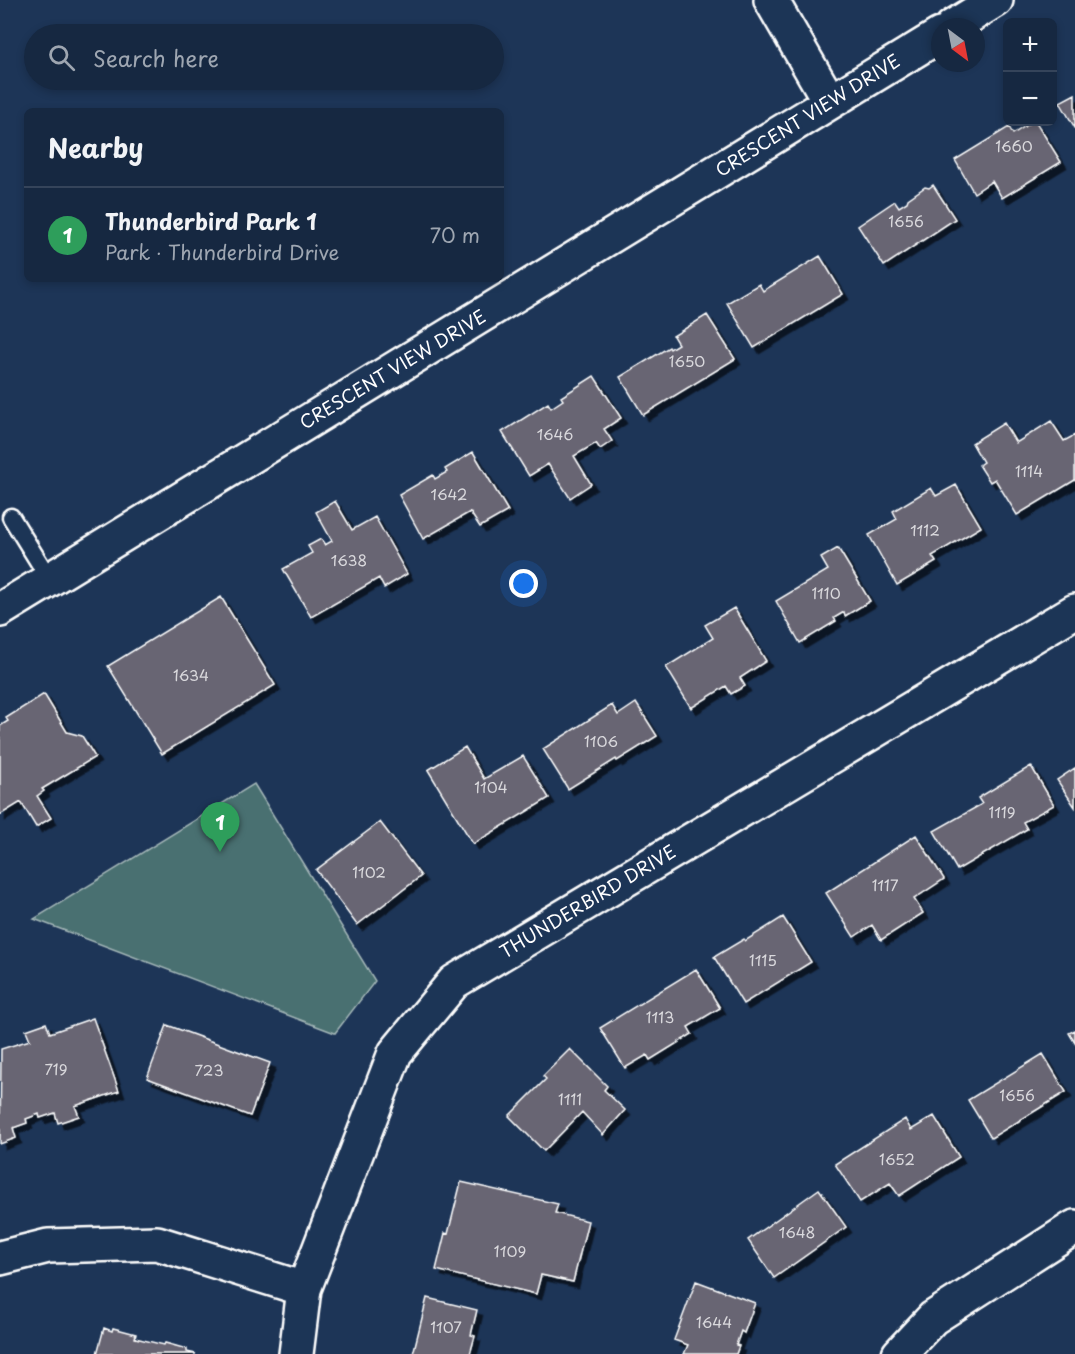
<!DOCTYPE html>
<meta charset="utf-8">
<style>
:root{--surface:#162841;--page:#23344c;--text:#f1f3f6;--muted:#9ea6b1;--line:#35445a;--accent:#d93025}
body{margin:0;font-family:"Playpen Sans",sans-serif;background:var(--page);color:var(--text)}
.controls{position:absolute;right:18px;top:18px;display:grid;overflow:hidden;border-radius:9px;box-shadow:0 3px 9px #0003}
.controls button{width:54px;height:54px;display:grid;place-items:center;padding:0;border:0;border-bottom:2px solid var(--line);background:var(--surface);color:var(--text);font:30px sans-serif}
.compass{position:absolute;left:931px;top:18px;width:54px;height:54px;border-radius:50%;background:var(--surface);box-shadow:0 3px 9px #0003;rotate:148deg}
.you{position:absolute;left:524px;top:584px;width:21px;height:21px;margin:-15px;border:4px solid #fff;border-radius:50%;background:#1a73e8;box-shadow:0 0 0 9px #1a73e833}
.badge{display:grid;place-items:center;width:39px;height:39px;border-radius:50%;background:var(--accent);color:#fff;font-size:20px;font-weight:700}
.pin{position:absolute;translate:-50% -50px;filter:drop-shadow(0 2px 3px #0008)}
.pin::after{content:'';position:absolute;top:32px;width:21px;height:18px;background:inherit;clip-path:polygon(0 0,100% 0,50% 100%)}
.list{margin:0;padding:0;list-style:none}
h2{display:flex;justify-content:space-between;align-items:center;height:78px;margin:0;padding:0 24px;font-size:26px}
h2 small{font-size:20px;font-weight:400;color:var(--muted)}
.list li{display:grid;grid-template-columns:39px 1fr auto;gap:18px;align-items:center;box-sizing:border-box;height:96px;padding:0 24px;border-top:2px solid var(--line)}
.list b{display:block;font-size:22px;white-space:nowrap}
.list p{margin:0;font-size:20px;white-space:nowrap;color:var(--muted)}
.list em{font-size:20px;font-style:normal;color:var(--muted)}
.icon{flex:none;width:33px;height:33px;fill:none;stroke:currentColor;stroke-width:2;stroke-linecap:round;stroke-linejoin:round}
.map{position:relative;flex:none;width:1075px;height:1354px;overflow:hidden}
.search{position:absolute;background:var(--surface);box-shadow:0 3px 9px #0003;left:24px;top:24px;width:480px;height:66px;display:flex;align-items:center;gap:15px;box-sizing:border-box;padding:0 21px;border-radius:33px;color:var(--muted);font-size:22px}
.panel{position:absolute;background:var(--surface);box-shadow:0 3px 9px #0003;left:24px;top:108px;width:480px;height:174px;border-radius:9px}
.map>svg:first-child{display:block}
.green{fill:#496f71;stroke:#a4b7b8;stroke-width:1.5}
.building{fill:#686573;stroke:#fff;stroke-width:1.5;filter:url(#shadow)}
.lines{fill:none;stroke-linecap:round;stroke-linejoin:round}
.lane-casing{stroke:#fff;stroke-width:21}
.street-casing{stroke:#fff;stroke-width:38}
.lane{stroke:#1d3557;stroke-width:16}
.street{stroke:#1d3557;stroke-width:33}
.labels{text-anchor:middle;stroke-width:5;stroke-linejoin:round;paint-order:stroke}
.number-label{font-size:15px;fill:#d9d8dc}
.street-label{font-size:18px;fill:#fff;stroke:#1d3557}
</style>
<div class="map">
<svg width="1075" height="1354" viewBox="0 0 1075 1354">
<defs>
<filter id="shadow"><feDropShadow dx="5.5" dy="5.5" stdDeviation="0" flood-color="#0009"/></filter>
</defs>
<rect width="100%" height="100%" fill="#1d3557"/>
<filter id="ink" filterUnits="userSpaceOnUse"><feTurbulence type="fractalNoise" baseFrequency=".0167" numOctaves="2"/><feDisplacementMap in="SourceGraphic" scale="12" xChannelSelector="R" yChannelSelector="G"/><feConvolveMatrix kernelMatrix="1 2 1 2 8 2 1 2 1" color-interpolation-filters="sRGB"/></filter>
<g filter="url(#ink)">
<path class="green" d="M 254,784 L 375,981 L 335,1033 L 34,919 Z"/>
<path class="building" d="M 1075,94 L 1075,128 L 1060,102 Z
M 1032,122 L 1036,122 L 1061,162 L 1002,198 L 992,181 L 974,193 L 955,160 L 1009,127 L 1013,134 Z
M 933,185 L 955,219 L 884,266 L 858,226 L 895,201 L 899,207 L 907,202 L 908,199 L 925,187 L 929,188 Z
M 820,256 L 843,294 L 754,348 L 727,303 L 759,284 L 763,291 Z
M 707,315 L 735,359 L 643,415 L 620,377 L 669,347 L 670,349 L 678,344 L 673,336 Z
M 594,376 L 621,418 L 604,429 L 612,441 L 600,449 L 596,443 L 574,456 L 591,484 L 570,498 L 548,464 L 529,476 L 502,432 L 548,403 L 551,408 L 563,400 L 561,397 Z
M 1051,421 L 1064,441 L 1075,435 L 1075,480 L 1017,515 L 995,479 L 990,482 L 979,465 L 983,462 L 972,443 L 1004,423 L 1016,443 Z
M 473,452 L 508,511 L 480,527 L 470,512 L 423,539 L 399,495 L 433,475 L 435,479 L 447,472 L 445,469 Z
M 956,485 L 981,527 L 932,556 L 936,562 L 897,585 L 869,535 L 897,519 L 893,511 L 931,488 L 936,496 Z
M 335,501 L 352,530 L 375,517 L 407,574 L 384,588 L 379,578 L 311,617 L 283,569 L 312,553 L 308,546 L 321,539 L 325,545 L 332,541 L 316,512 Z
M 838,548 L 870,601 L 845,616 L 844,612 L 834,618 L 836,621 L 800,643 L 776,601 L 828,570 L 821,558 Z
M 221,597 L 275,685 L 162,754 L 108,666 Z
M 734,608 L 766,661 L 740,678 L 745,686 L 731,694 L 726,686 L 691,708 L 666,667 L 713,638 L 705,625 Z
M 44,694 L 67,732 L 82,736 L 95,757 L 42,789 L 44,791 L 37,796 L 51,818 L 36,827 L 21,802 L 0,815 L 0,726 L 8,721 L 6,718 Z
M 636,703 L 657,736 L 617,761 L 616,759 L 568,789 L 543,749 L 612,705 L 618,715 Z
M 465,747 L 484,779 L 523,756 L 549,798 L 473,844 L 428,770 Z
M 1031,766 L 1054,805 L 1023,822 L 1027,829 L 957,870 L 934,831 L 982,804 L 978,798 Z
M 1075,768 L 1075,807 L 1057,780 Z
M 380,822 L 421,876 L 357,925 L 316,870 Z
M 916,835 L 944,879 L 914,899 L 923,913 L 881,940 L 872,925 L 854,937 L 826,893 Z
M 783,917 L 811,962 L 743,1004 L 714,957 L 744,939 L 745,941 Z
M 696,969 L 720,1008 L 688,1027 L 692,1034 L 650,1060 L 647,1055 L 625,1068 L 600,1028 Z
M 93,1018 L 119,1091 L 75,1106 L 79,1116 L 58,1123 L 55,1113 L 40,1118 L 39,1114 L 26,1119 L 27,1123 L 13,1128 L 16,1138 L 0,1144 L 1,1049 L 30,1040 L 26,1030 L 46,1023 L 50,1033 Z
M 167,1025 L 270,1063 L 250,1116 L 147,1078 Z
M 1075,1030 L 1075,1043 L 1069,1033 Z
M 570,1049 L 607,1086 L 604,1090 L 625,1110 L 603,1135 L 582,1112 L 544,1151 L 509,1116 L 546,1079 L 543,1076 Z
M 1043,1054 L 1066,1092 L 991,1138 L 968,1100 Z
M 934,1116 L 959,1157 L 899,1196 L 890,1183 L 860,1202 L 835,1164 L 905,1119 L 911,1130 Z
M 461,1182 L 558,1204 L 555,1213 L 588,1221 L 573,1282 L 541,1275 L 536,1294 L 436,1270 L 445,1233 L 448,1234 Z
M 819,1189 L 846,1227 L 774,1278 L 748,1240 Z
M 696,1281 L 755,1303 L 744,1333 L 741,1331 L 736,1345 L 739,1346 L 736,1354 L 684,1354 L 688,1345 L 674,1340 Z
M 427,1298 L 477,1310 L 471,1335 L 475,1336 L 470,1354 L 413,1354 Z
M 104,1328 L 112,1331 L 113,1328 L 136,1334 L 135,1338 L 164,1345 L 165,1343 L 187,1349 L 187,1352 L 196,1354 L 97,1354 Z"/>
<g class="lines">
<g class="lane-casing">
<path id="lane" d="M 11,517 L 50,580"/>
</g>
<g class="street-casing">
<path id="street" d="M 771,0 L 830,102
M 952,27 L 996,0
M 0,610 L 940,35
M 0,1258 L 48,1246 L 157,1243 L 304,1289
M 296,1354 L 304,1289 L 395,1053 L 454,982 L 1075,611
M 899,1354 L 933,1318 L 1075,1227"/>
</g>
<use href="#lane" class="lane"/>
<use href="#street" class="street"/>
</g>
</g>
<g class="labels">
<g class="number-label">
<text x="1014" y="152">1660</text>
<text x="906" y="227">1656</text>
<text x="687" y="367">1650</text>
<text x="555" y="440">1646</text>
<text x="1029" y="477">1114</text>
<text x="449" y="500">1642</text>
<text x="925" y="536">1112</text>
<text x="349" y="566">1638</text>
<text x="826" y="599">1110</text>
<text x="191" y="681">1634</text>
<text x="601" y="747">1106</text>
<text x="491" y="793">1104</text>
<text x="1002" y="818">1119</text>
<text x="369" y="878">1102</text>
<text x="885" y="891">1117</text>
<text x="763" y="966">1115</text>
<text x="660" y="1023">1113</text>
<text x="56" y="1075">719</text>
<text x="209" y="1076">723</text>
<text x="1017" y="1101">1656</text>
<text x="570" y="1105">1111</text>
<text x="897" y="1165">1652</text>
<text x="797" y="1238">1648</text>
<text x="510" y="1257">1109</text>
<text x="714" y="1328">1644</text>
<text x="446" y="1333">1107</text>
</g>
<g class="street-label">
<text transform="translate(808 116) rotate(-32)" y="6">CRESCENT VIEW DRIVE</text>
<text transform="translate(393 370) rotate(-31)" y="6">CRESCENT VIEW DRIVE</text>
<text transform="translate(588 902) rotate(-31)" y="6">THUNDERBIRD DRIVE</text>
</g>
</g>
</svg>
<div class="controls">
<button>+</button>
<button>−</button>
</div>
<svg class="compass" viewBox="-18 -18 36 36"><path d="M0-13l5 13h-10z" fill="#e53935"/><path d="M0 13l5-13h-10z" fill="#9ea6b1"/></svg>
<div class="you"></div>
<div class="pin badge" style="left:220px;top:852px;background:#2e9e5b">1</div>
<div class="search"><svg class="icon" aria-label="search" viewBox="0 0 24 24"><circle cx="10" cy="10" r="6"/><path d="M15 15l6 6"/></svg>Search here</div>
<section class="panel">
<h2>Nearby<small></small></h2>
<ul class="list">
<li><span class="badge" style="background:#2e9e5b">1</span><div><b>Thunderbird Park 1</b><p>Park · Thunderbird Drive</p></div><em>70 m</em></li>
</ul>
</section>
</div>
